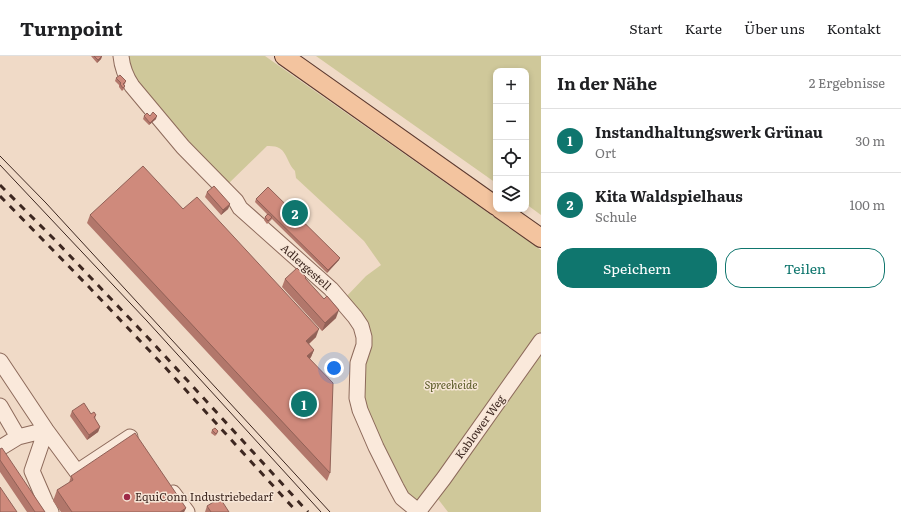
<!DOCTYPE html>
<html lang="de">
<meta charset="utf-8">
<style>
:root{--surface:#fff;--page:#f2f2f2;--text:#202124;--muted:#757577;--line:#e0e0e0;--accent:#0f766e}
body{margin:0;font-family:Literata,serif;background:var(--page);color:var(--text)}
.controls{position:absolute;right:12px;top:12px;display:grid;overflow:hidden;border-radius:8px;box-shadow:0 2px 6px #0003}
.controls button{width:36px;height:36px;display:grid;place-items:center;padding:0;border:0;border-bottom:1px solid var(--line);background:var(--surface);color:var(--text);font:20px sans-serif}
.you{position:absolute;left:334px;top:312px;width:14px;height:14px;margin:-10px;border:3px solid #fff;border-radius:50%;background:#1a73e8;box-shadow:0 0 0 6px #1a73e833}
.badge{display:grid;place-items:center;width:26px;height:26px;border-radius:50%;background:var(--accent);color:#fff;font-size:13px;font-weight:700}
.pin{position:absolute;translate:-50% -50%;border:2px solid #fff;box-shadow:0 1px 4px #0006}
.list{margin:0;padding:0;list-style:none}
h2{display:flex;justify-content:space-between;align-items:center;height:52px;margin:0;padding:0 16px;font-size:17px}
h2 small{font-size:13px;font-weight:400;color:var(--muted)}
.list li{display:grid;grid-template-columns:26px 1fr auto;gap:12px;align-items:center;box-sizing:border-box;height:64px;padding:0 16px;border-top:1px solid var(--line)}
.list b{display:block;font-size:15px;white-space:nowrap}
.list p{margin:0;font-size:13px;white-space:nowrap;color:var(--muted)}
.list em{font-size:13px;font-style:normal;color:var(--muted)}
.actions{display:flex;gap:8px;padding:12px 16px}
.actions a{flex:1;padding:9px 0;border:1px solid var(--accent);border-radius:16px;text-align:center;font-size:14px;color:var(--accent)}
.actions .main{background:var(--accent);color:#fff}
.icon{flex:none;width:22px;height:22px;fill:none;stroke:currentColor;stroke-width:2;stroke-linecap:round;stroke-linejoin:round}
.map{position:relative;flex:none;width:541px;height:456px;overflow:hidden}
header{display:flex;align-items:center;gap:24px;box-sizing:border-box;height:56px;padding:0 20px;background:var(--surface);border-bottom:1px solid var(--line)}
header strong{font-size:19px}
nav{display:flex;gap:22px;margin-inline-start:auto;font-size:14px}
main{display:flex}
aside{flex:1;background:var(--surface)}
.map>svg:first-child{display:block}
.green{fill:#cfc89a}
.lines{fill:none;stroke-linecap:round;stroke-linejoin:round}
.minor-casing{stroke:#8d6a5b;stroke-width:17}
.major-casing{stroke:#5b392f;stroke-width:20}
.minor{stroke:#fae9db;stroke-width:15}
.major{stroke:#f3c49f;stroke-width:18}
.tram{stroke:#3d2720;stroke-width:1}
.rail{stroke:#3d2720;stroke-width:3;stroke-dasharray:7 7;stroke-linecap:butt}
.wall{fill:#b2776b}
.shaded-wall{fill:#916157}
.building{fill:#cf8a7c;stroke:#916157}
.poi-dot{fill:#9e2947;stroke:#f7e6d7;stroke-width:1.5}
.labels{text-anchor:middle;stroke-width:3;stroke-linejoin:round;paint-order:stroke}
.street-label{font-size:11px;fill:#3d2720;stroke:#f7e6d7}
.park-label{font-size:11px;font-style:italic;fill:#595a25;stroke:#f7e6d7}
.poi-label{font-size:11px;fill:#3d2720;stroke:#f7e6d7;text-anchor:start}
</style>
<header>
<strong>Turnpoint</strong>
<nav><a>Start</a><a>Karte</a><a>Über uns</a><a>Kontakt</a></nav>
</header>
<main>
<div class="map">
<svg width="541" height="456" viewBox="0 0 541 456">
<rect width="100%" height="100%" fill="#f0dac7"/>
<path class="green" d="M 124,0 L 265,0 L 541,194 L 541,456 L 448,456 L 438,443 L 412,444 L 405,440 L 362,350 L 360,328 L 368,286 L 344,243 L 366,220 L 381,209 L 364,185 L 296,122 L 295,115 C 284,103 288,89 267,90 L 227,129 L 135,28 Z
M 316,0 L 541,0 L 541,159 L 526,148 L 526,15 L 496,15 L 496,127 Z"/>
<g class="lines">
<g class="minor-casing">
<path id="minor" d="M 121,0 C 122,11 126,21 132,30 L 183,91 L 236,145 L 240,152 L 331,233 L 355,261 L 361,270 L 364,281 L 364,289 L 358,307 L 357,342 L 360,354 L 376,391 L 396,431 L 402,442 L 418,455
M 0,305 L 46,374 L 77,416 L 130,381
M 0,350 L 18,381
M 0,392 L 18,381 L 46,374 L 32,415 L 45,445 L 51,456
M 173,437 L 187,456
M 418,456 L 444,422 L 541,285"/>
</g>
<g class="major-casing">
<path id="major" d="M 284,0 L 496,150
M 500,153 L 541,182"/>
</g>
<use href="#minor" class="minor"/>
<use href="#major" class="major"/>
<path class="tram" d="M 0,100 L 46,147 L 330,456
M 0,109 L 147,265 L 321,456"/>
<path class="rail" d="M 0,129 L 54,183 L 153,287 L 308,456
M 0,140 L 88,230 L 163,309 L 297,456"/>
</g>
<path class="wall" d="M 91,0 L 102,0 L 101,3 L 97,7 Z
M 116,22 L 126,25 L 125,28 L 124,29 L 125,30 L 124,33 L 122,35 L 119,31 L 119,29 L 115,25 Z
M 144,60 L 150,60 L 156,63 L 149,69 L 143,63 Z
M 207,136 L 230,148 L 228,153 L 221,159 L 205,141 Z
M 256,143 L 339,204 L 327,217 L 272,163 L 267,168 L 264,164 L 265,161 L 267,158 L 255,146 Z
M 183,153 L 316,281 L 309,288 L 314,294 L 311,301 L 310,303 L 330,417 L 327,425 L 87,167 L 90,159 Z
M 285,223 L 306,223 L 336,262 L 322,275 L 282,231 Z
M 72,355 L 91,358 L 96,359 L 95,363 L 100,371 L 98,376 L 87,384 L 70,360 Z
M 212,374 L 218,375 L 217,378 L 215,380 L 211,377 Z
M 0,393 L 45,456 L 27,456 L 0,416 Z
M 71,420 L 186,452 L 184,456 L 61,456 L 53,445 L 57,434 L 69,427 Z
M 207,450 L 229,456 L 205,456 Z"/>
<path class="shaded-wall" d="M 102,0 L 101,3 L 97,7 L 98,4 Z
M 157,60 L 156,63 L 149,69 L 150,67 Z
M 230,148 L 228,153 L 221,159 L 223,154 Z
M 340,202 L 339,204 L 327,217 L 328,214 Z
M 339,254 L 336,262 L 322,275 L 325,267 Z
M 319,273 L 316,281 L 303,293 L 306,285 Z
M 314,294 L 311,301 L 304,308 L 307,300 Z
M 100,371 L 98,376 L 87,384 L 89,379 Z
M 186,452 L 184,456 L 180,456 Z"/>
<path class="building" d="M 94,0 L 102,0 L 98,4 Z
M 120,19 L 126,25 L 123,28 L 125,30 L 123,32 L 120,28 L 121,27 L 116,22 Z
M 153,56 L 157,60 L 150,67 L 144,60 L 147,57 L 150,60 Z
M 143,110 L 183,153 L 197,141 L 319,273 L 306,285 L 314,294 L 307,300 L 333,327 L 330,417 L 90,159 Z
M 214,130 L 230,148 L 223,154 L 207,136 Z
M 268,131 L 340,202 L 328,214 L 256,143 Z
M 268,158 L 272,161 L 268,165 L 265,161 Z
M 297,212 L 306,221 L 305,222 L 324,243 L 327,240 L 339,254 L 325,267 L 285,223 Z
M 84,347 L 91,358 L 94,356 L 96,359 L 94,361 L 100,371 L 89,379 L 72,355 Z
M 215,372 L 218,375 L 216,378 L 212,374 Z
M 135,377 L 186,452 L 180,456 L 72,456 L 57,434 L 73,424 L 71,420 Z
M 2,392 L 45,456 L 35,456 L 0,404 L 0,393 Z
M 0,431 L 17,456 L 0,456 Z
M 220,442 L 229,456 L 211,456 L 207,450 Z"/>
<circle class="poi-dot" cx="127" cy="441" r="4"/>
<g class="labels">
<g class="street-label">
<text transform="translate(306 211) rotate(42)" y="4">Adlergestell</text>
<text transform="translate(480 371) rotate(-54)" y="4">Kablower Weg</text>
</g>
<g class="park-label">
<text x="451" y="333">Spreeheide</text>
</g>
<g class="poi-label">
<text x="135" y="445">EquiConn Industriebedarf</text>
</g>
</g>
</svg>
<div class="controls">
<button>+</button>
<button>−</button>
<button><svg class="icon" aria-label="locate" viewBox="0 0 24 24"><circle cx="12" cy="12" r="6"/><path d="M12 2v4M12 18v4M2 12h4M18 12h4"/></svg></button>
<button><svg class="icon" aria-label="layers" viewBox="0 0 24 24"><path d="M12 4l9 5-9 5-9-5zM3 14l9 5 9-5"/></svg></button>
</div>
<div class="you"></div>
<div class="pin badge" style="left:304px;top:348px">1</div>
<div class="pin badge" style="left:295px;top:157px">2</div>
</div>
<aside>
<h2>In der Nähe<small>2 Ergebnisse</small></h2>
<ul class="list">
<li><span class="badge">1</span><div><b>Instandhaltungswerk Grünau</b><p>Ort</p></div><em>30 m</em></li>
<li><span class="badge">2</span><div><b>Kita Waldspielhaus</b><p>Schule</p></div><em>100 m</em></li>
</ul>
<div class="actions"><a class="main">Speichern</a><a>Teilen</a></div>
</aside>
</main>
